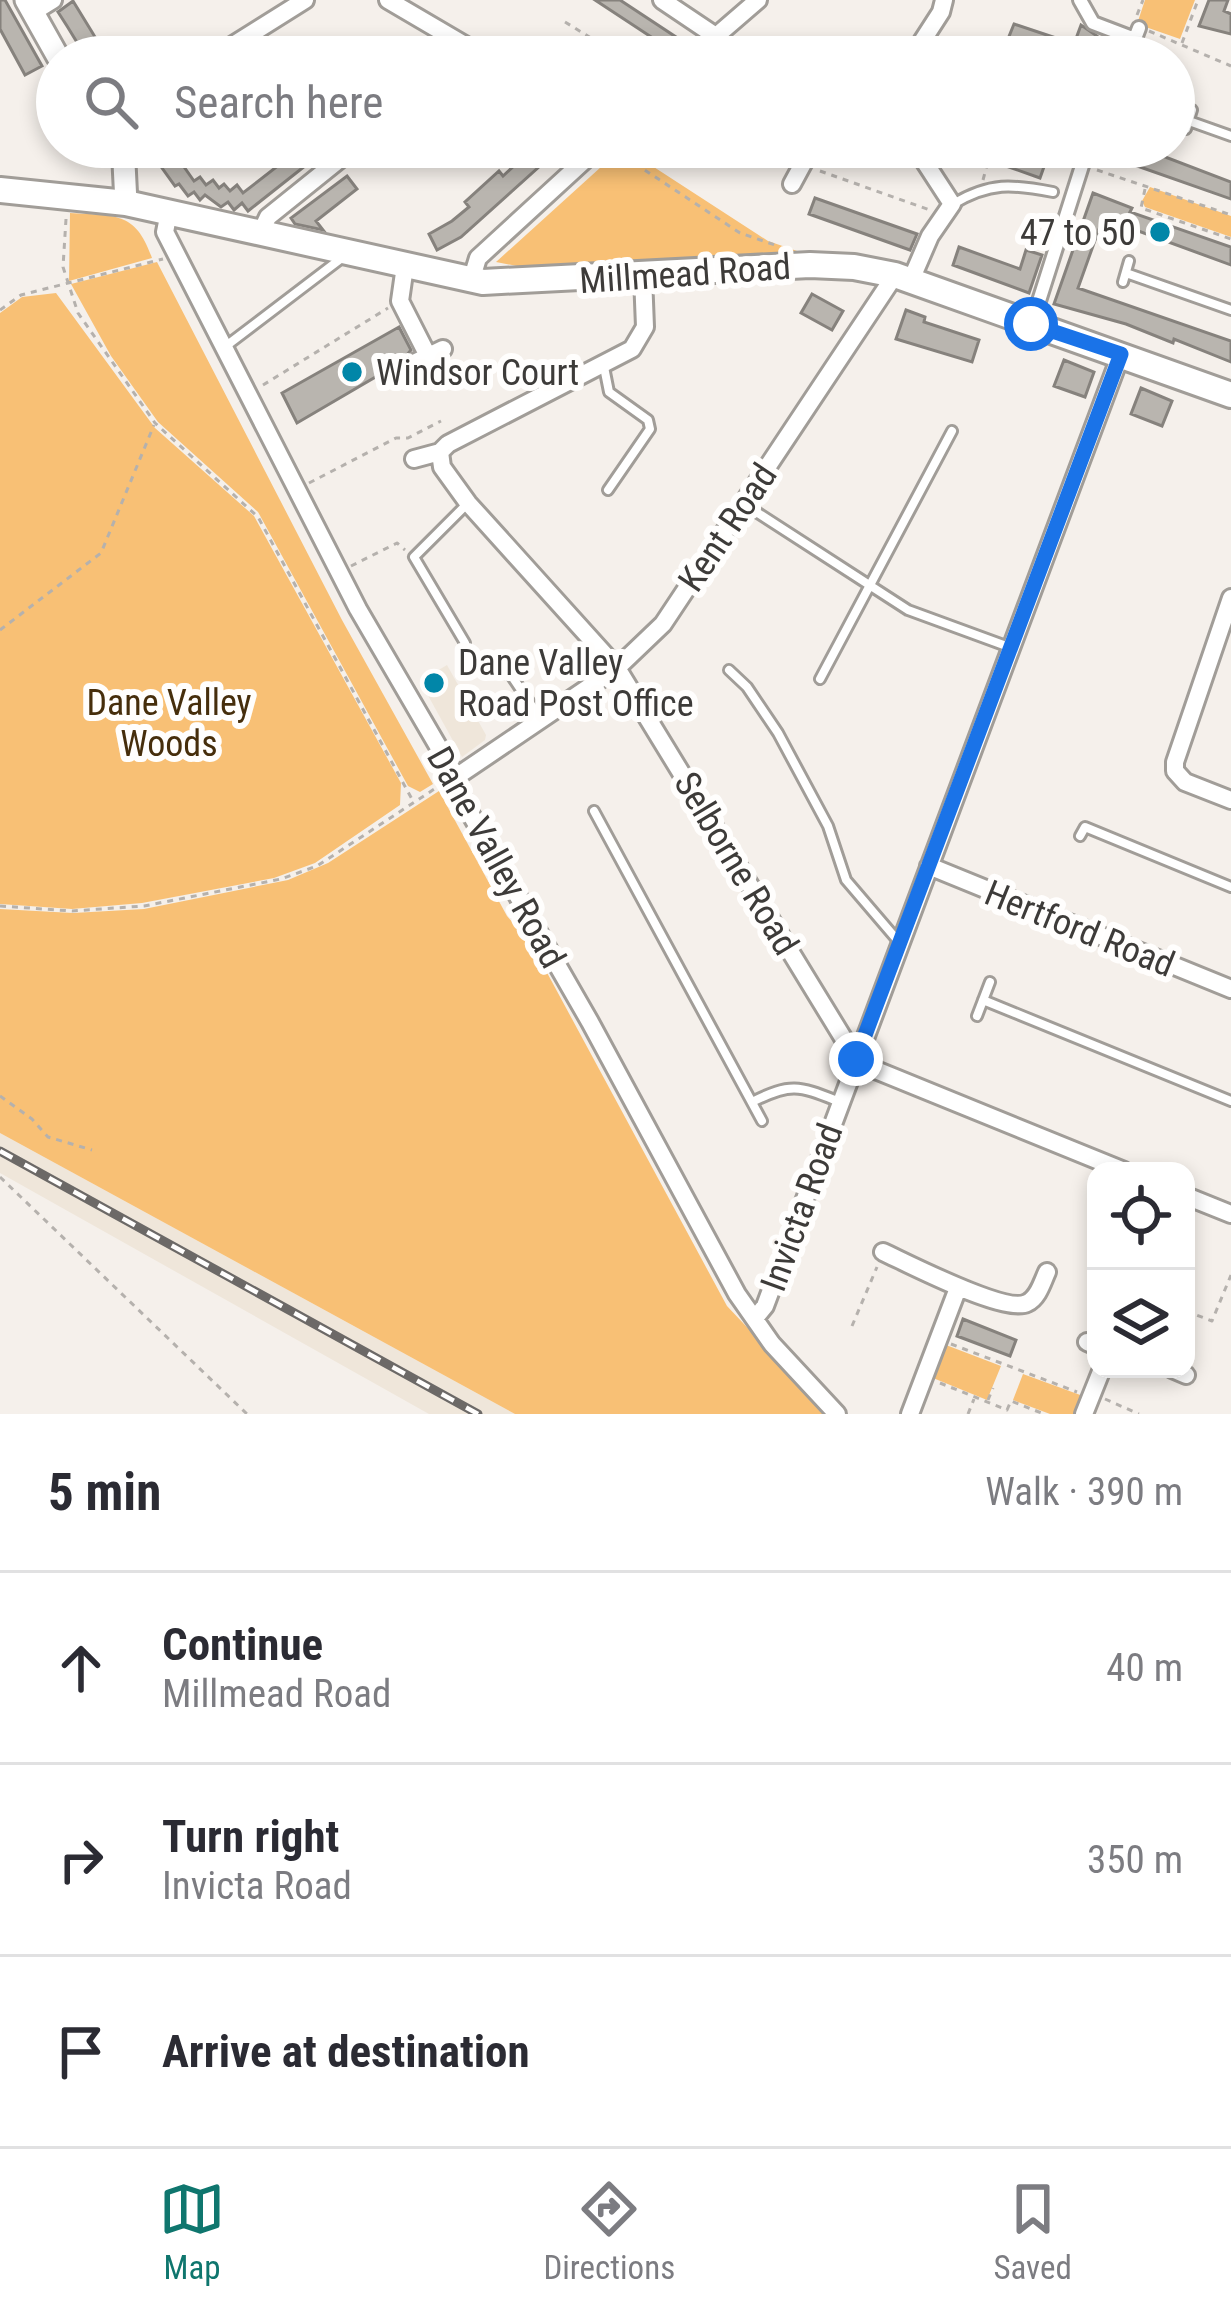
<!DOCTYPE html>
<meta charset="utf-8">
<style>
:root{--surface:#fff;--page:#f7f7f7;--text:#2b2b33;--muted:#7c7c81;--line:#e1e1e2;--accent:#0f766e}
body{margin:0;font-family:"Roboto Condensed",sans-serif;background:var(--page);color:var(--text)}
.controls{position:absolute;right:36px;bottom:36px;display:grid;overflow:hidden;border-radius:24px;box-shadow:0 6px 18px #0003}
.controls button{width:108px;height:108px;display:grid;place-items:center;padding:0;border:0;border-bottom:3px solid var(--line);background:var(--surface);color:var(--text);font:60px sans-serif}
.stop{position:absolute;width:36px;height:36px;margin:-27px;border:9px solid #1a73e8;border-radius:50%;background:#fff}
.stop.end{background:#1a73e8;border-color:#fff;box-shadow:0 3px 12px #0008}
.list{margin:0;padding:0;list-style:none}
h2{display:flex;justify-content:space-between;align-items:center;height:156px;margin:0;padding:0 48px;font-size:51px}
h2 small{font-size:39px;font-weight:400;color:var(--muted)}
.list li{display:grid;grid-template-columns:78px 1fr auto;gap:36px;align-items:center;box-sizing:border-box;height:192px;padding:0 48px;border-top:3px solid var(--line)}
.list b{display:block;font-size:45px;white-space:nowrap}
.list p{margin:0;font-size:39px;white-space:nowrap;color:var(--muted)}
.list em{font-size:39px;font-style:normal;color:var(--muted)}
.icon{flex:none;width:66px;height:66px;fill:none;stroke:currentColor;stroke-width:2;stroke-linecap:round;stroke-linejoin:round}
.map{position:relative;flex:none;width:1231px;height:1414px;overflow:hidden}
.search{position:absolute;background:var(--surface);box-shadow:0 6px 18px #0003;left:36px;right:36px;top:36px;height:132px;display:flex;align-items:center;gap:30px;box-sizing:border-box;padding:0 42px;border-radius:66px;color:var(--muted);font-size:45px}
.sheet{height:732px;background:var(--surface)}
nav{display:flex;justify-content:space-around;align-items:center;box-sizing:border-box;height:168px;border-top:3px solid var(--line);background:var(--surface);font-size:33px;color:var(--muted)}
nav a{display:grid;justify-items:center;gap:6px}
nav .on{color:var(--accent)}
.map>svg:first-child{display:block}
.built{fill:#efe6da}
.green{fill:#f8c075}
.building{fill:#b9b5af;stroke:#86827d;stroke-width:3}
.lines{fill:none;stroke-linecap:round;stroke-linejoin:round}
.service-casing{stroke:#a19d98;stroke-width:14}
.pedestrian-casing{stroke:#a19d98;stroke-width:18}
.minor-casing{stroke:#a19d98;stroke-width:22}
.tertiary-casing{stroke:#a19d98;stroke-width:27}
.secondary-casing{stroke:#a19d98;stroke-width:30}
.path{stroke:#b5b1ad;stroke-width:3;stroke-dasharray:6 6;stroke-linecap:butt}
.service{stroke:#fff;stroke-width:8}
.pedestrian{stroke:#fff;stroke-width:12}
.minor{stroke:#fff;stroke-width:16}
.tertiary{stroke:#fff;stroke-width:21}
.secondary{stroke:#fff;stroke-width:24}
.rail-casing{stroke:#6c6967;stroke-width:9}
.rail{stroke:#fffefd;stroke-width:4.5;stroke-dasharray:14;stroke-linecap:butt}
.route{stroke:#1a73e8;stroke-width:15}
.poi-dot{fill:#0186a8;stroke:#fffefd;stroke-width:4.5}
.labels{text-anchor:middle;stroke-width:12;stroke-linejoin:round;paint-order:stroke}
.poi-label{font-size:36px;fill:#3d3b39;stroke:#fffefd;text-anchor:start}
.street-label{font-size:36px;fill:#3d3b39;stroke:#fffefd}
.park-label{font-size:36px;fill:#462e0c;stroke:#fffefd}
</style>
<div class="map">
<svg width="1231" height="1414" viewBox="0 0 1231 1414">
<rect width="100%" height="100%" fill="#f5f0eb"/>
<path class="built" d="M 447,665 L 486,735 L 485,740 L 462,757 L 420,681 Z
M 0,1133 L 515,1414 L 429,1414 L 0,1173 Z"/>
<path class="green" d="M 1145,0 L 1195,0 L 1180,39 L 1137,24 Z
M 623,147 L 768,241 L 800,252 L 528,268 L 496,262 Z
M 1150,187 L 1231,216 L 1231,237 L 1145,207 L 1142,201 Z
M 70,213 C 115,216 136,211 152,258 L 69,281 Z
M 157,262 L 342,620 L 433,784 L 420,792 L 408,786 L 258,512 L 158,422 L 111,356 L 71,284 Z
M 56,293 L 155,428 L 254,516 L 401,783 L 400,805 L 315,863 L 274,878 L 142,903 L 72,909 L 0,904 L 0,313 L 22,297 Z
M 439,791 L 507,916 L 531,943 L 727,1306 L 829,1414 L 515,1414 L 0,1133 L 0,909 L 73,913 L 144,909 L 288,880 L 328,863 Z
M 946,1345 L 1001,1366 L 987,1400 L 933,1378 Z
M 1023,1374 L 1083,1396 L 1077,1414 L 1050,1414 L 1013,1400 Z"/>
<path class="building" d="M 0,0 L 5,0 L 42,66 L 25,75 L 0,29 Z
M 595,0 L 620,0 L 682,41 L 674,52 Z
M 1209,0 L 1228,0 L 1224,11 L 1231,14 L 1231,34 L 1199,26 Z
M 73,1 L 92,32 L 107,57 L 86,57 L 67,26 L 58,12 Z
M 1014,24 L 1074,44 L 1081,25 L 1097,36 L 1089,57 L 1053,57 L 1008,39 Z
M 147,147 L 170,147 L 194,181 L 200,177 L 206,185 L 213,180 L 219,188 L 224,184 L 230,191 L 237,185 L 243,193 L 302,147 L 329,147 L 248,211 L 242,203 L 234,210 L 228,202 L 221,207 L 205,195 L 200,200 L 194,192 L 188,196 L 179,184 L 175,186 Z
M 534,147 L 561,147 L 461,237 L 437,250 L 429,234 L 452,221 L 469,207 L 465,202 L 499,171 L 503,176 Z
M 1012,147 L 1068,147 L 1062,166 L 1046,161 L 1040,178 L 1006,166 Z
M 1128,147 L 1147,150 L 1231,182 L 1231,199 L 1123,161 Z
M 347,176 L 357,189 L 316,221 L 323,230 L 295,224 L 291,218 Z
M 1093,193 L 1132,208 L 1130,212 L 1231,247 L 1231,265 L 1103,218 L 1078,288 L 1231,341 L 1231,362 L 1174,339 L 1173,343 L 1126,324 L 1054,304 Z
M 815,198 L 917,234 L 910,250 L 809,214 Z
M 959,247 L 1020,269 L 1026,250 L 1042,255 L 1029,293 L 953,265 Z
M 812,294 L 843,311 L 832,330 L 801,313 Z
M 906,310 L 925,317 L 924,322 L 979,340 L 972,362 L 896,339 Z
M 399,327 L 411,350 L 401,362 L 297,423 L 282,393 Z
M 1064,360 L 1094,372 L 1085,397 L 1054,386 Z
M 1141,388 L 1172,401 L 1162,426 L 1131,414 Z
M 963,1319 L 1016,1340 L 1010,1356 L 957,1336 Z"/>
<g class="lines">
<g class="service-casing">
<path id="service" d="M 1189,121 L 1231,136
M 1186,129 L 1192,110
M 953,204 C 990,182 1012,184 1053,192
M 1126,273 L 1231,310
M 1123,282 L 1129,261
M 226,346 L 343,257
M 604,367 L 609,392 L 648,420 L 650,429 L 608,490
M 744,504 L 908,610 L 1009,647
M 465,643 L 414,557 L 467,504
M 507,669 L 540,718
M 729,670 L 747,687 L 778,733 L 828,826 L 846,880 L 899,942
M 820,679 L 952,431
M 594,811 L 762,1121
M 1080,836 L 1085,827 L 1231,887
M 983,1000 L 1231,1101
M 977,1016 L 990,982
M 752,1102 C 792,1082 799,1086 840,1102"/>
</g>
<g class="pedestrian-casing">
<path id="pedestrian" d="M 1080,0 L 1093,23 L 1135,39
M 1128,57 L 1139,28
M 1032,323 L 1088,147"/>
</g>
<g class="minor-casing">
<path id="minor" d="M 388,0 L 485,57
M 662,0 L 714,35
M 32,13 L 53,0
M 214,57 L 305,0
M 692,57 L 758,0
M 912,57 L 941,12 L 944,0
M 792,184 L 812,147
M 169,212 L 165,232 L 358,609 L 456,777 L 463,801 L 590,1022 L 737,1294 L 772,1344 L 837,1414
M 261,232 L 268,217 L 355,147
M 405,266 L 400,301 L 428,356
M 643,276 L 645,327 L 632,349 L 448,444 L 440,452 L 442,467 L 468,503 L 617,668 L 856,1059
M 911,280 L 930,236 L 952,204 L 915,147
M 471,281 L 478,258 L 599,147
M 414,363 L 443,349
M 414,459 L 440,452
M 1231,598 L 1175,762 L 1175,771 L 1185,782 L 1231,800
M 456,777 L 617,668 L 663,624 L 895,275
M 929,866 L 1231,989
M 856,1062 L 1124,1171
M 1186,1196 L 1231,1214
M 883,1252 C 907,1263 1005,1314 1027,1303 C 1038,1298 1042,1283 1047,1272
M 756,1317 L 765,1306 L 1121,354
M 1087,1342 L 1096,1346
M 1172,1369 L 1186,1375
M 910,1414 L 958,1288
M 1084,1414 L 1102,1369"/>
</g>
<g class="tertiary-casing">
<path id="tertiary" d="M 26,0 L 58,57
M 115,147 L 124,163 L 126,203"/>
</g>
<g class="secondary-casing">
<path id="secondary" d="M 0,190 L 126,203 L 483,282 L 810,265 L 854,267 L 895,275 L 1231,395"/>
</g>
<path class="path" d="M 1137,15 L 1143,0
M 565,22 L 622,57
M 1149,31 L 1231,66
M 1182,43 L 1198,0
M 587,57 L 597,43
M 619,147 L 622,155 L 740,233 L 778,246
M 1097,170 L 1231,215
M 820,171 L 930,210
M 983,180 L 992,147
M 1145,189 L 1141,208 L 1231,239
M 66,219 L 63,267 L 78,313 L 155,423 L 258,517 L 413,801
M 0,310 L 21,295 L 163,259
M 263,385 L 388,308
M 309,483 L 396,438 L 408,438 L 441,421
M 351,566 L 397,543 L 405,550
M 0,630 L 101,553 L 154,425
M 0,906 L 72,911 L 144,906 L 281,879 L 317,866 L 442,784
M 0,1096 L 32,1119 L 48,1137 L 92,1150
M 0,1177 L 247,1414
M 1186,1311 L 1212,1321 L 1231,1275
M 852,1326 L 877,1267
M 951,1344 L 1077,1392
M 940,1383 L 1007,1410 L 1011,1401 L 1044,1414
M 1105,1399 L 1139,1414
M 988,1400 L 993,1388
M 968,1414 L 974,1399"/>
<use href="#service" class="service"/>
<use href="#pedestrian" class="pedestrian"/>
<use href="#minor" class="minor"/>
<use href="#tertiary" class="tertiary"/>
<use href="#secondary" class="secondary"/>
<g class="rail-casing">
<path id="rail" d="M 0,1151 L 478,1414"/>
</g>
<use href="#rail" class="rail"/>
</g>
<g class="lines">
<path class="route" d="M 856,1059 L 1121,354 L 1031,324"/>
</g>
<g class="poi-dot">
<circle cx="1160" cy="232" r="12"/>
<circle cx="352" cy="372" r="12"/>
<circle cx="434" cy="683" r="12"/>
</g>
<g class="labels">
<g class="poi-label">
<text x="1136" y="245" text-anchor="end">47 to 50</text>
<text x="376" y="385">Windsor Court</text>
<text x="458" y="675">Dane Valley<tspan x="458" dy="41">Road Post Office</tspan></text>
</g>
<g class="street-label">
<text transform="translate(685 273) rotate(-4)" y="13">Millmead Road</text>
<text transform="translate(727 527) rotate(-56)" y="13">Kent Road</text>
<text transform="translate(497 857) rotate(61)" y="13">Dane Valley Road</text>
<text transform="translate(737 863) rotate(59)" y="13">Selborne Road</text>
<text transform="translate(1080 928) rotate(22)" y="13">Hertford Road</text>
<text transform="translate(801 1207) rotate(-70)" y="13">Invicta Road</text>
</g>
<g class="park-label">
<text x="169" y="715">Dane Valley<tspan x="169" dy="41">Woods</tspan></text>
</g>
</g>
</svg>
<div class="controls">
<button><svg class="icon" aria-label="locate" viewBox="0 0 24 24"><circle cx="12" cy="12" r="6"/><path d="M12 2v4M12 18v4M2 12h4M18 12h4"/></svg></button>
<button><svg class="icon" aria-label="layers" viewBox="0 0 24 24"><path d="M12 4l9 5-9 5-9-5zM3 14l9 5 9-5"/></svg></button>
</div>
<div class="stop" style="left:1031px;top:324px"></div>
<div class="stop end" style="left:856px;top:1059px"></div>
<div class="search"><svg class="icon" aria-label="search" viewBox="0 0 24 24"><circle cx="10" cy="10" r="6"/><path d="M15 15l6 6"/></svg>Search here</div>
</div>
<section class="sheet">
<h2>5 min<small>Walk · 390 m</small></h2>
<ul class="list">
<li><svg class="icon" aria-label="ahead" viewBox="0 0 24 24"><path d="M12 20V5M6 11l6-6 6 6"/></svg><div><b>Continue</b><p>Millmead Road</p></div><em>40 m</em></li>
<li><svg class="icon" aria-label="right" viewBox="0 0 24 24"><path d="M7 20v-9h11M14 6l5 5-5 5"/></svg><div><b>Turn right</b><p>Invicta Road</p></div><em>350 m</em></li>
<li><svg class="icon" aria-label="arrive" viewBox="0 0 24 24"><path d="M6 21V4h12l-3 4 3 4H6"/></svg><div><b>Arrive at destination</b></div></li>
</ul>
</section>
<nav>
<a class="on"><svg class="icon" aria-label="map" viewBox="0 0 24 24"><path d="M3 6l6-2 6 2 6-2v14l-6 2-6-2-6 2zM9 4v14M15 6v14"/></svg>Map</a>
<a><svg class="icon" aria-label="directions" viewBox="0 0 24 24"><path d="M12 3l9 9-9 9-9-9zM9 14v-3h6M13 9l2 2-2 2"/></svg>Directions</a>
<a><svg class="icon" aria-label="saved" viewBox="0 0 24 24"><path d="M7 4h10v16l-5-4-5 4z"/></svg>Saved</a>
</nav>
